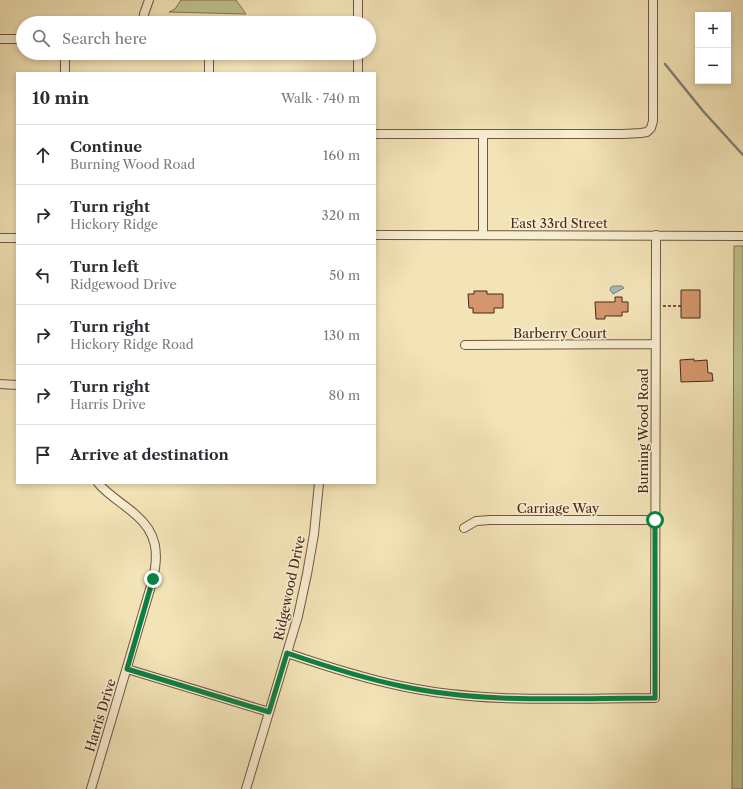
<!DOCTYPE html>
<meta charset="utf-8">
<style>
:root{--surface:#fff;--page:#f7f7f7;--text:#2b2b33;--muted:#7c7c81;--line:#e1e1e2}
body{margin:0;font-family:"Libre Caslon Text",serif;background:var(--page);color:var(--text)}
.controls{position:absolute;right:12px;top:12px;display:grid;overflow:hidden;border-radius:0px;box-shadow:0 2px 6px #0003}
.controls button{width:36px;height:36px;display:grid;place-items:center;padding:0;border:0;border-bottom:1px solid var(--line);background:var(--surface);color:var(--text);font:20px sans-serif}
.stop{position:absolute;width:12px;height:12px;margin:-9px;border:3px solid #0b8043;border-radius:50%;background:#fff}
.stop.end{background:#0b8043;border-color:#fff;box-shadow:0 1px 4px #0008}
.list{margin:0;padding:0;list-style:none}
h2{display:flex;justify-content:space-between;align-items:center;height:52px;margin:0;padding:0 16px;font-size:17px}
h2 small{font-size:13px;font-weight:400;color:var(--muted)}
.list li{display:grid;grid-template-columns:26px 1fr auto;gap:12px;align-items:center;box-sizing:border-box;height:60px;padding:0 16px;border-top:1px solid var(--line)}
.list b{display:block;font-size:15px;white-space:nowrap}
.list p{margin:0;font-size:13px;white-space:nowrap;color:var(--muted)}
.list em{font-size:13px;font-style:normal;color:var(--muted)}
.icon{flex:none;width:22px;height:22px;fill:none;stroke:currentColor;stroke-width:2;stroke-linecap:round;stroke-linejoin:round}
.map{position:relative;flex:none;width:743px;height:789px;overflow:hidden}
.search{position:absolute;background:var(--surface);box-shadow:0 2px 6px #0003;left:16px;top:16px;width:360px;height:44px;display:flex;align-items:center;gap:10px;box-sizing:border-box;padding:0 14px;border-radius:22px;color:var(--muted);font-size:15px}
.panel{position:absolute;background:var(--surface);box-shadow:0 2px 6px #0003;left:16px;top:72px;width:360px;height:412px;border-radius:0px}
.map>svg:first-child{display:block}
.green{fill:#bfc38c;stroke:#847452}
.water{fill:#a2bbbb;stroke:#7e7f7a}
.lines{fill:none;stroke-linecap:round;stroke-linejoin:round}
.stream{stroke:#7e7f7a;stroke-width:2.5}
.building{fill:#d4966c;stroke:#482619}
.minor-casing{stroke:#735640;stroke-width:10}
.path{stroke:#482619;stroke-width:1.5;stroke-dasharray:3 2;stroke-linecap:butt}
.minor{stroke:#f7edd0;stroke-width:8}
.route{stroke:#0b8043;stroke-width:5}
.labels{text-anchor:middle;stroke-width:3.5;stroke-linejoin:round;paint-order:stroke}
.street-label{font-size:13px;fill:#482619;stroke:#f7edd0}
</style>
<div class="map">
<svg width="743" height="789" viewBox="0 0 743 789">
<rect width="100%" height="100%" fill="#f3e4b7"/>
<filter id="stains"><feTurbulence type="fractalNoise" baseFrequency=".005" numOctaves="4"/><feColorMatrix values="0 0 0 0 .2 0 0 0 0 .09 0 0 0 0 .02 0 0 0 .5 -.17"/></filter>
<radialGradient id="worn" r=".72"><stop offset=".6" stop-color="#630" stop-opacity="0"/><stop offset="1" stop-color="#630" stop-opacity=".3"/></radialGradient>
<path class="green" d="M 181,0 L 236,0 L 246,14 L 169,12 L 175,9 Z
M 734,246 L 743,246 L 743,789 L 732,789 Z"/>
<path class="water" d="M 614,286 L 622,286 L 624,288 L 613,294 L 610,290 L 611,287 Z"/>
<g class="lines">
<path class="stream" d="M 665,64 L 703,111 L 743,155"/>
</g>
<path class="building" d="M 681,290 L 700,290 L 700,318 L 681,318 Z
M 474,291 L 487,291 L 487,294 L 503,294 L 503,308 L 494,308 L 494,313 L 473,313 L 473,308 L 469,308 L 468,294 L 474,294 Z
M 615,297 L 622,297 L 622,302 L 628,302 L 628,312 L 622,312 L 622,316 L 605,316 L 605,319 L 596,319 L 595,302 L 615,302 Z
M 694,359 L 694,361 L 707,360 L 708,373 L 712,373 L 713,381 L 681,382 L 680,360 Z"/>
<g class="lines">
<g class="minor-casing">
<path id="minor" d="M 143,23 L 144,14 L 149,0
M 358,23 L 358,0
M 0,39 L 23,39
M 209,53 L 209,73
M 358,53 L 358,73
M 65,73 L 65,53
M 375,134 L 483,134 L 483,235
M 483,134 L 623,134 L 641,133 L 647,132 L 651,128 L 653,121 L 653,0
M 375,235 L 743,236
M 0,238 L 17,238
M 465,345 L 656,344
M 0,384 L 17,385
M 464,528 L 476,521 L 490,520 L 655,520
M 287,653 C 325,666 362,678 401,686 C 484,704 571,698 655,698 L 656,235
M 127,669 L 269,712
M 91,789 L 153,579 C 159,553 157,533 136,515 C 124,504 109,496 98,483
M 246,789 L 298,616 L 307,574 L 314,534 L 319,483"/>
</g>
<path class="path" d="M 663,306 L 681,306"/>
<use href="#minor" class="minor"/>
</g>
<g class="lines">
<path class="route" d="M 153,579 L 127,669 L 269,712 L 287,653 C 325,666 362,678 401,686 C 484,704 571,698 655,698 L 655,520"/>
</g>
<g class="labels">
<g class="street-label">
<text x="559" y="228">East 33rd Street</text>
<text x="560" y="338">Barberry Court</text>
<text transform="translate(643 431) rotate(-90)" y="5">Burning Wood Road</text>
<text x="558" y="513">Carriage Way</text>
<text transform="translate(289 588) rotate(-78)" y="5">Ridgewood Drive</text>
<text transform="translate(100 715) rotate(-73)" y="5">Harris Drive</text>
</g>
</g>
<rect width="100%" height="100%" filter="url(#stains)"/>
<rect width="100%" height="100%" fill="url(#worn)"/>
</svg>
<div class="controls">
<button>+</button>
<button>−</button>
</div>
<div class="stop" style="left:655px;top:520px"></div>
<div class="stop end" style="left:153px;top:579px"></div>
<div class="search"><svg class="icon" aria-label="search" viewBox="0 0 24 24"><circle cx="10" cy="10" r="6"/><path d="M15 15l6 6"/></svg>Search here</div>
<section class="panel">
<h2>10 min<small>Walk · 740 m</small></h2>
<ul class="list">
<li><svg class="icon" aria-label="ahead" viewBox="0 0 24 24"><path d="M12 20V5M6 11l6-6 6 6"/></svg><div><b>Continue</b><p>Burning Wood Road</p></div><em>160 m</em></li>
<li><svg class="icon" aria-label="right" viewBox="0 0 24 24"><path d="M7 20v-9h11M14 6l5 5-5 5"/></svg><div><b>Turn right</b><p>Hickory Ridge</p></div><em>320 m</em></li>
<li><svg class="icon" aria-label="left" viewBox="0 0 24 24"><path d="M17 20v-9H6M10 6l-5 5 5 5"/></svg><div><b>Turn left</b><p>Ridgewood Drive</p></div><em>50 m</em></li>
<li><svg class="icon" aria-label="right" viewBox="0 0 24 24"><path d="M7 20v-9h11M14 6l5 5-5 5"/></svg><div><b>Turn right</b><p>Hickory Ridge Road</p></div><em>130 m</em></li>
<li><svg class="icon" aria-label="right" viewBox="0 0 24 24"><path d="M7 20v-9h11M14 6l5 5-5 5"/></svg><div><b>Turn right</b><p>Harris Drive</p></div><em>80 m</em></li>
<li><svg class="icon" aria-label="arrive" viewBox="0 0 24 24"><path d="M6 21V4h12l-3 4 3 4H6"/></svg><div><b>Arrive at destination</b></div></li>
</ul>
</section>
</div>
